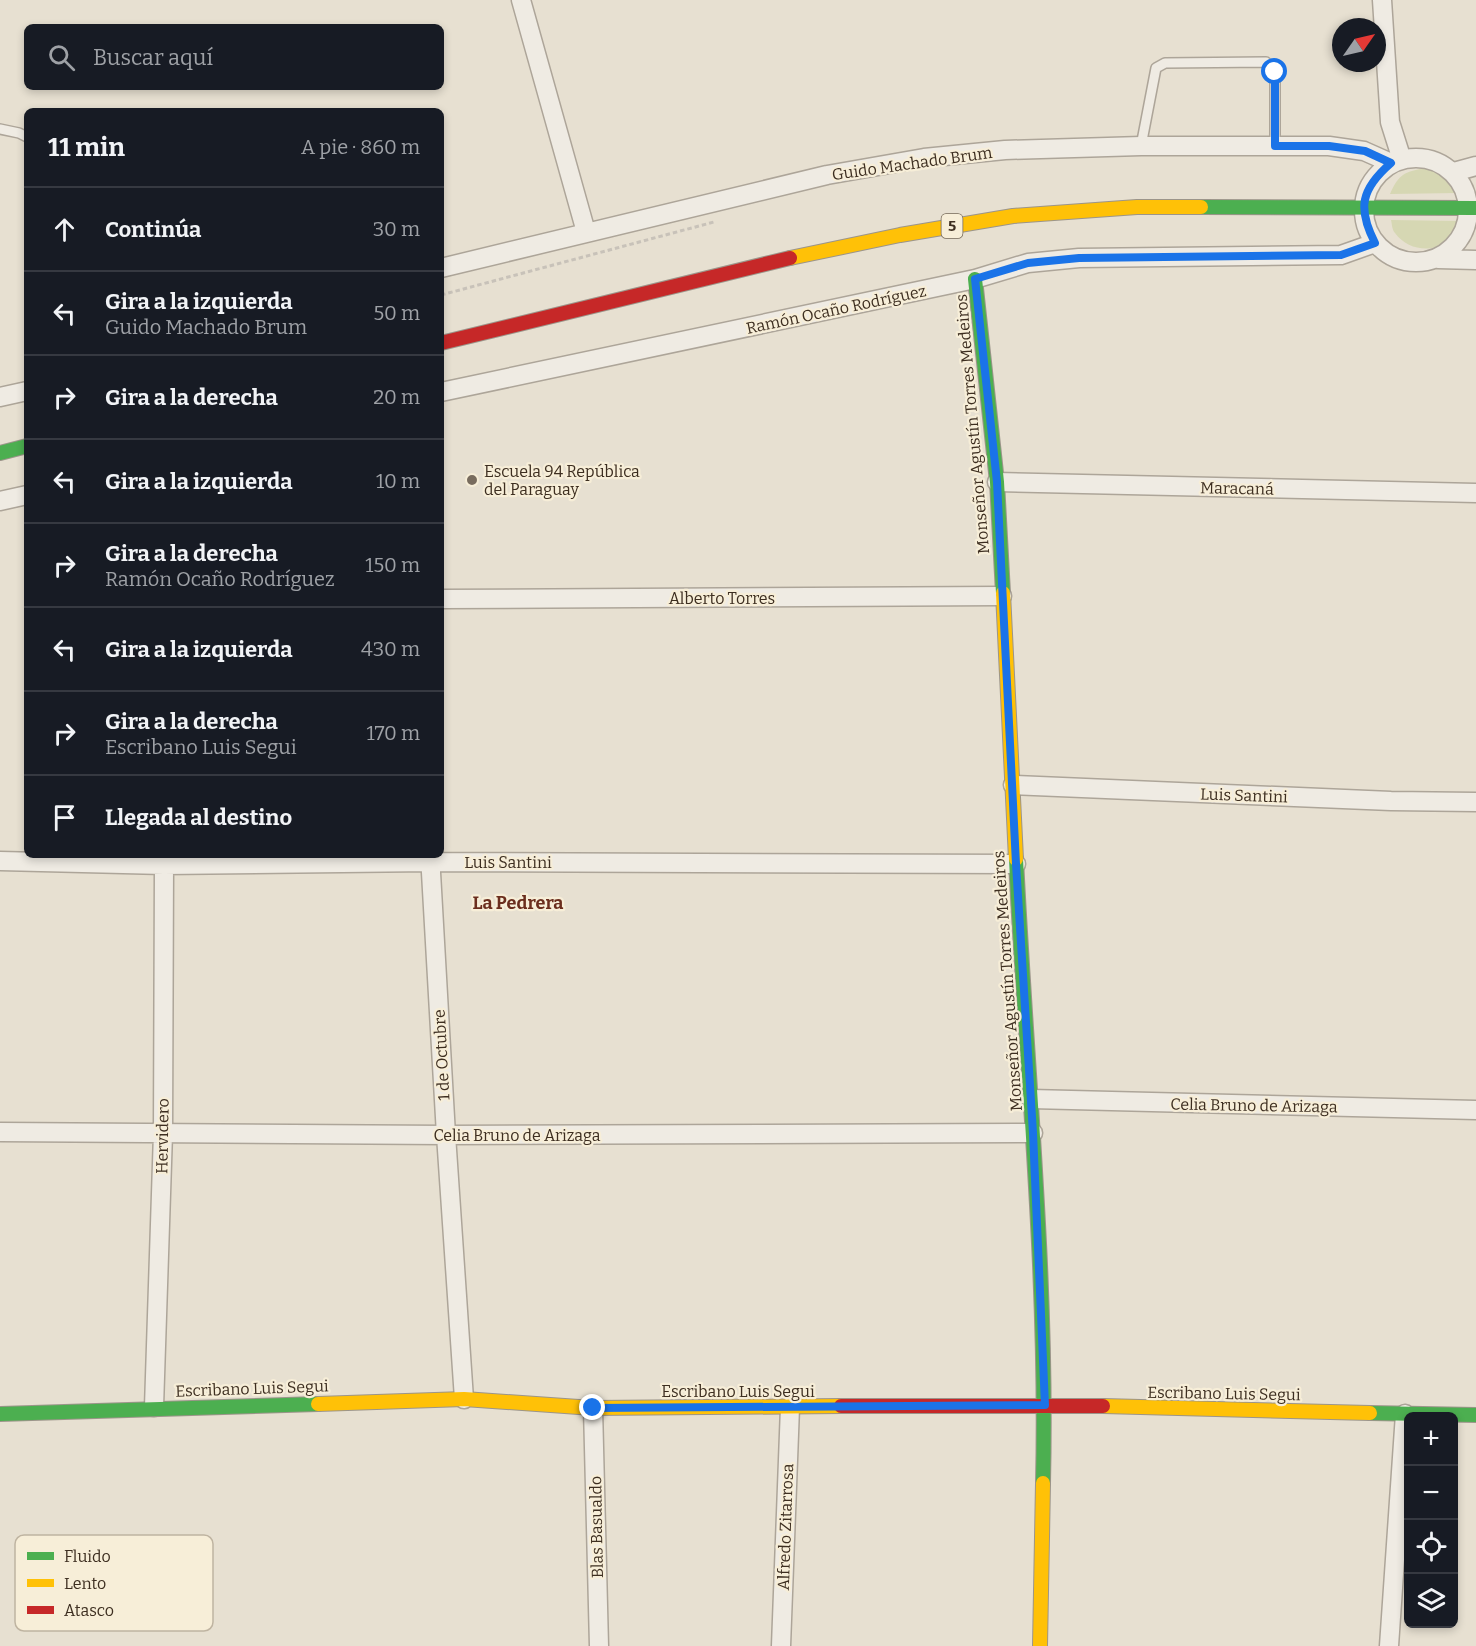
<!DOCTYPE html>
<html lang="es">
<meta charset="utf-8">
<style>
:root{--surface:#171b24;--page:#242831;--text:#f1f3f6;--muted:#9ea1a6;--line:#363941}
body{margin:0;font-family:Bitter,serif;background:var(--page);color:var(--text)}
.controls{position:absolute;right:18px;bottom:18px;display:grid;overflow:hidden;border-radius:9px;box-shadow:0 3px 9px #0003}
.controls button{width:54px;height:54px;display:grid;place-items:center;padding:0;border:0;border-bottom:2px solid var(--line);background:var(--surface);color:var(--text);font:30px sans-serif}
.compass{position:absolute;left:1332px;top:18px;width:54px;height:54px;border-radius:50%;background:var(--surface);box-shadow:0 3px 9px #0003;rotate:56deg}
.stop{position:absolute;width:18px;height:18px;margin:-14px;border:4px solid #1a73e8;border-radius:50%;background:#fff}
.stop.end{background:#1a73e8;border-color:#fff;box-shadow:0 2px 6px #0008}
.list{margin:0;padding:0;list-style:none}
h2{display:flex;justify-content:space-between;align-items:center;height:78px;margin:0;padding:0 24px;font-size:26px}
h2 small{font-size:20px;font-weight:400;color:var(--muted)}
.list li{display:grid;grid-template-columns:39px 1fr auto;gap:18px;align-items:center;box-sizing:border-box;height:84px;padding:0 24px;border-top:2px solid var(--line)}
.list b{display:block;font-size:22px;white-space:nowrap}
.list p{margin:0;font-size:20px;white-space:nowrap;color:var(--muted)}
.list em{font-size:20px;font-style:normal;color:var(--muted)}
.icon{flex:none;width:33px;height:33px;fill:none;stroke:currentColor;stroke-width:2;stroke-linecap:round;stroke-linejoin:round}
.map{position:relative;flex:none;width:1476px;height:1646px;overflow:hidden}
.search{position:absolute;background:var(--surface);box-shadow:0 3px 9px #0003;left:24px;top:24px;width:420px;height:66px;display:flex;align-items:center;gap:15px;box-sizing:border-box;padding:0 21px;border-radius:9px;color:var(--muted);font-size:22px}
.panel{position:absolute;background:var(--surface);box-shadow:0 3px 9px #0003;left:24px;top:108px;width:420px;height:750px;border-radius:9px}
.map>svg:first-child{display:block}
.green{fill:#d6d7b3}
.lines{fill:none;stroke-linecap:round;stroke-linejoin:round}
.lane-casing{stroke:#ada599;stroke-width:12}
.street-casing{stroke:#ada599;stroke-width:21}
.fast-casing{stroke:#9c958a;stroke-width:16}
.slow-casing{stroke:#9c958a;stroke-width:16}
.jam-casing{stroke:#9c958a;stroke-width:16}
.path{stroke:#c8c2b9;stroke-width:3;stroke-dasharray:4.5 3;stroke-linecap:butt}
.lane{stroke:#efebe3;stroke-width:9}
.street{stroke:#efebe3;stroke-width:18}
.fast{stroke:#4caf50;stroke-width:14}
.slow{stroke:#ffc107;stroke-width:14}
.jam{stroke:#c62828;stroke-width:14}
.route{stroke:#1a73e8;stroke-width:8}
.poi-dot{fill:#786c5e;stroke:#f7eed8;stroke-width:2}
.labels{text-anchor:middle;stroke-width:4.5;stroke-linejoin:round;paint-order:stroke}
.shield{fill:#f7eed8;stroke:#756857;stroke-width:1.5}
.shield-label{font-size:15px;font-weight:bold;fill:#3d2e20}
.street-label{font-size:16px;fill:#3d2e20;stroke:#f7eed8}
.poi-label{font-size:16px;fill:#3d2e20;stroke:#f7eed8;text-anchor:start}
.neighbourhood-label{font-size:18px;font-weight:bold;fill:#6b2e1e;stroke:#f7eed8}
.key{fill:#f7eed8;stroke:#bfb4a1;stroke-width:1.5}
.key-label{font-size:16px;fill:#3d2e20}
</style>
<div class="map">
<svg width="1476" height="1646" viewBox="0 0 1476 1646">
<rect width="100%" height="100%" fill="#e7e0d1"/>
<path class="green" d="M 1425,168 C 1441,171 1454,176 1458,193 L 1390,194 C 1399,174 1404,172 1425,168 Z
M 1391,220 L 1460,221 C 1455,252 1413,258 1395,233 C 1392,230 1392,224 1391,220 Z"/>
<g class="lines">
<g class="lane-casing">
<path id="lane" d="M 0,129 L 19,133 L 27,137
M 1141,146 L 1156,68 L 1165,63 L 1266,62 L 1275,72 L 1275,146"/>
</g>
<g class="street-casing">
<path id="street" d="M 521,0 L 586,232
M 1382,0 L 1390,122 L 1402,160
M1364 210a52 52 0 1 1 104 0a52 52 0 1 1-104 0Z
M 1454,172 L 1476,166
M 1438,259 L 1476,260
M 441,268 L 827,175 L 924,158 L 1005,150 L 1141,146 L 1329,146 L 1364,151 L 1391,163
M 441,392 L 975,279 L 1028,263 L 1079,258 L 1341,255 L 1375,243
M 0,397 L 27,391
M 997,482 L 1476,493
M 0,501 L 27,495
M 441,599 L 1002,596
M 1013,785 L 1391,801 L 1476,802
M 430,855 L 446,1135 L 464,1399
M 0,861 L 164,865 L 430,862 L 1016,864
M 1031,1099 L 1476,1110
M 0,1132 L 446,1135 L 1033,1133
M 154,1407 L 163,1133 L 164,865
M 593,1408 L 599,1646
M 781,1646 L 790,1407
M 1389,1646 L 1405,1414"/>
</g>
<g class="fast-casing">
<path id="fast" d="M 1201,207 L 1476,208
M 975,279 L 997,482 L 1003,593
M 0,453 L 27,446
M 1016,859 C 1026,1067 1048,1275 1043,1483
M 1370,1413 L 1476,1415
M 0,1414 L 318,1404"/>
</g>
<g class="slow-casing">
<path id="slow" d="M 790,258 L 900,235 L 1013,216 L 1137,207 L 1201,207
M 1003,593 L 1016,859
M 318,1404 L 464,1399 L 593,1408 L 841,1406
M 1103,1406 L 1370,1413
M 1040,1646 L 1043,1483"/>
</g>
<g class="jam-casing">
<path id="jam" d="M 441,343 L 790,258
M 841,1406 L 1103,1406"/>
</g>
<path class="path" d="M 441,295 L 714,222"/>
<use href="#lane" class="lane"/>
<use href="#street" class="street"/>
<use href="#fast" class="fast"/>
<use href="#slow" class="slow"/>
<use href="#jam" class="jam"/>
</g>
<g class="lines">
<path class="route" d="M 593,1408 L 1045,1405 L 1033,1133 L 1016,864 L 997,482 L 975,279 L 1028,263 L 1079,258 L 1341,255 L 1375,243 C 1357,208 1361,189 1391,163 L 1365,151 L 1329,146 L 1275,146 L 1275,72"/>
</g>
<circle class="poi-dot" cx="472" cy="480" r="6"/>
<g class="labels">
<rect class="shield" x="941.5" y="214" width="21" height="24" rx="4.5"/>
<g class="shield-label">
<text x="952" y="231">5</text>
</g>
<g class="street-label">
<text transform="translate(912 163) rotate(-8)" y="6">Guido Machado Brum</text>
<text transform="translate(836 309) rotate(-12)" y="6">Ramón Ocaño Rodríguez</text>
<text transform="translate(972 424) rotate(-95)" y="6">Monseñor Agustín Torres Medeiros</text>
<text transform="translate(1237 488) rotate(1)" y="6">Maracaná</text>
<text x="722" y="604">Alberto Torres</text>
<text transform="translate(1244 795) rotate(2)" y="6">Luis Santini</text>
<text x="508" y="868">Luis Santini</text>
<text transform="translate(1007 981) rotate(-94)" y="6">Monseñor Agustín Torres Medeiros</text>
<text transform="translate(441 1055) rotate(-93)" y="6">1 de Octubre</text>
<text transform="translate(1254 1105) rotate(1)" y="6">Celia Bruno de Arizaga</text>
<text x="517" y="1141">Celia Bruno de Arizaga</text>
<text transform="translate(162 1136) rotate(-89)" y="6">Hervidero</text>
<text transform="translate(252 1388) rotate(-2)" y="6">Escribano Luis Segui</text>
<text x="738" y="1397">Escribano Luis Segui</text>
<text transform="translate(1224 1393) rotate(1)" y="6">Escribano Luis Segui</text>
<text transform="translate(596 1527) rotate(-91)" y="6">Blas Basualdo</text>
<text transform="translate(785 1527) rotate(-88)" y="6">Alfredo Zitarrosa</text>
</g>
<g class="poi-label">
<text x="484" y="477">Escuela 94 República<tspan x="484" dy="18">del Paraguay</tspan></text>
</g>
<g class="neighbourhood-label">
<text x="518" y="909">La Pedrera</text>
</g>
</g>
<rect x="15" y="1535" width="198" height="96" rx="9" class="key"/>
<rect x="27" y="1552" width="27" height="8" fill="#4caf50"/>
<rect x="27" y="1579" width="27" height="8" fill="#ffc107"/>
<rect x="27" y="1606" width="27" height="8" fill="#c62828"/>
<g class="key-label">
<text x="64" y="1562">Fluido</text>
<text x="64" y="1589">Lento</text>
<text x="64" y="1616">Atasco</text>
</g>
</svg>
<div class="controls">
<button>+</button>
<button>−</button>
<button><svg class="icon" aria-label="locate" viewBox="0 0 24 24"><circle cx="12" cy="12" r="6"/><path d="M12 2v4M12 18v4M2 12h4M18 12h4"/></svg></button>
<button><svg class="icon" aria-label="layers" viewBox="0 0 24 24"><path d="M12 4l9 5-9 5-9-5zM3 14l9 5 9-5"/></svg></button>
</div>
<svg class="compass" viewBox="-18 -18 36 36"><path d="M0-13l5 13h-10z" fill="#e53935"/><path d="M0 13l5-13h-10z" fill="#9ea1a6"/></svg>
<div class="stop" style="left:1275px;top:72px"></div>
<div class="stop end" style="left:593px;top:1408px"></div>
<div class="search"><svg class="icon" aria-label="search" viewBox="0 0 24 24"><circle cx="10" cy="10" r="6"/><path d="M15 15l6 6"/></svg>Buscar aquí</div>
<section class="panel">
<h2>11 min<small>A pie · 860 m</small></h2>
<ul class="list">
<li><svg class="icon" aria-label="ahead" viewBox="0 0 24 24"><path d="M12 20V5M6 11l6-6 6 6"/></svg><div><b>Continúa</b></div><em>30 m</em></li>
<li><svg class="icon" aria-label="left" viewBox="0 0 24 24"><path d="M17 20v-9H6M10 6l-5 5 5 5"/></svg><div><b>Gira a la izquierda</b><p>Guido Machado Brum</p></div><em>50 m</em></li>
<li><svg class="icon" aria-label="right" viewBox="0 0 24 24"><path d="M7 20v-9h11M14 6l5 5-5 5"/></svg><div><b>Gira a la derecha</b></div><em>20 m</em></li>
<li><svg class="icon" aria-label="left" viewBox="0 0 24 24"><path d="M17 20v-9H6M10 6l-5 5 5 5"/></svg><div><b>Gira a la izquierda</b></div><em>10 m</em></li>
<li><svg class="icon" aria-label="right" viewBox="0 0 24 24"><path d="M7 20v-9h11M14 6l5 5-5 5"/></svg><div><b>Gira a la derecha</b><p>Ramón Ocaño Rodríguez</p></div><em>150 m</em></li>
<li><svg class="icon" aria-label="left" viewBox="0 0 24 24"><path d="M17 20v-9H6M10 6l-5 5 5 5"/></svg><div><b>Gira a la izquierda</b></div><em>430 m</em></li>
<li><svg class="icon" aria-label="right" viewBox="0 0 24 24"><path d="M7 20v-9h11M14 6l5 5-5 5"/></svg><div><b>Gira a la derecha</b><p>Escribano Luis Segui</p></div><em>170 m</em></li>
<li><svg class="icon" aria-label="arrive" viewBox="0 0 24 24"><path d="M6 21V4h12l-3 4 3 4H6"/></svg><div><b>Llegada al destino</b></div></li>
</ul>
</section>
</div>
